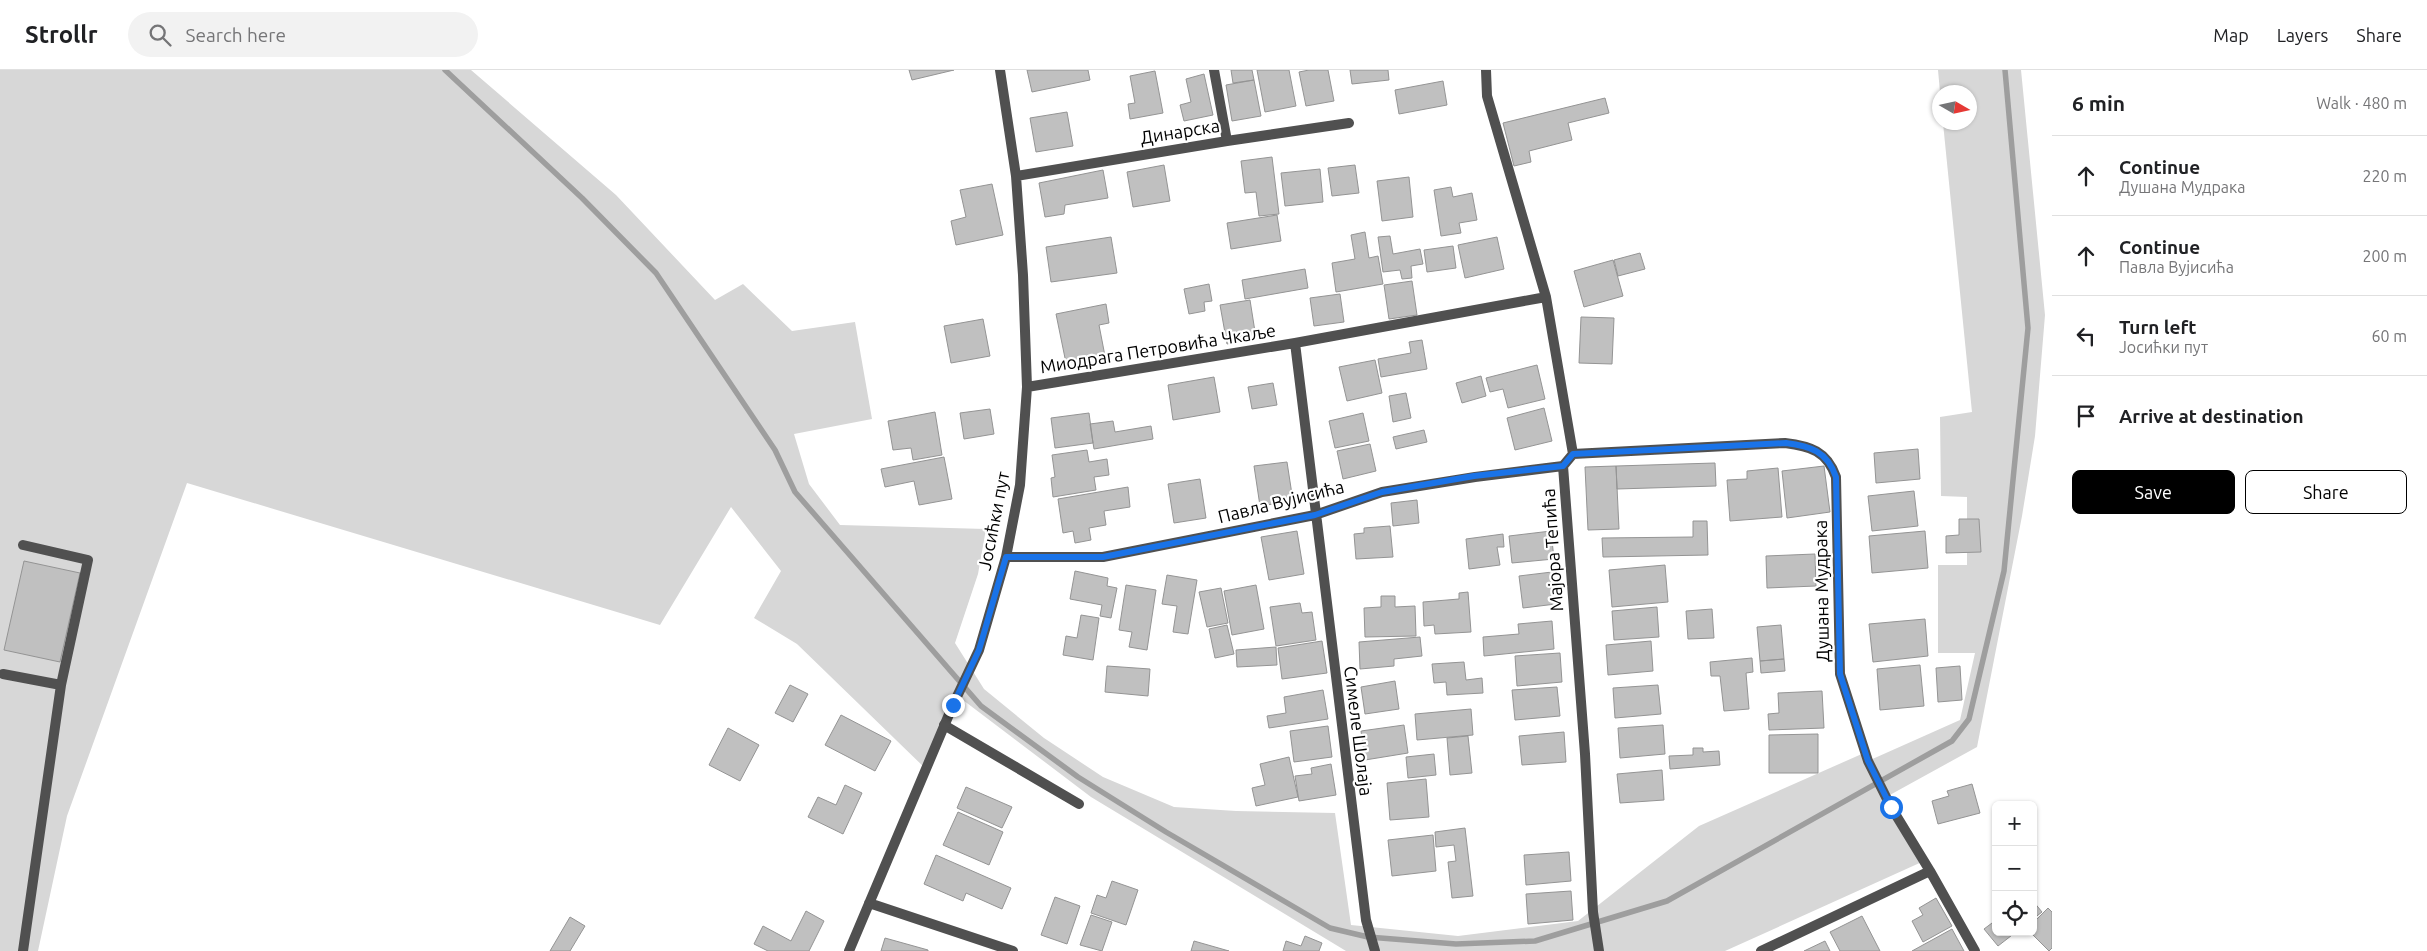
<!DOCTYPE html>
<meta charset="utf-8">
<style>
:root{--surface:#fff;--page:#f2f2f2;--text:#202124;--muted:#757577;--line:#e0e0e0;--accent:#000}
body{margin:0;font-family:Ubuntu,sans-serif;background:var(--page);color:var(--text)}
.controls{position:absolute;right:15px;bottom:15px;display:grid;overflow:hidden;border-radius:8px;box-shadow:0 1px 4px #0004}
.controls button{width:45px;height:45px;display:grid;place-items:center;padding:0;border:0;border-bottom:1px solid var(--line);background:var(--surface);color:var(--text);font:25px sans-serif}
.compass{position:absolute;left:1932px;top:15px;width:45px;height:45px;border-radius:50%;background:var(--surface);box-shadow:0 1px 4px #0004;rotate:99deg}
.stop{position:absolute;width:15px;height:15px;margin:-11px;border:4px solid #1a73e8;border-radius:50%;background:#fff}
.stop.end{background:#1a73e8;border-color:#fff;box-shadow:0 1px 5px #0008}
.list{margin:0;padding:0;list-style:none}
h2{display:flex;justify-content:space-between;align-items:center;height:65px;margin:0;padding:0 20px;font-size:21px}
h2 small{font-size:16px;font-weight:400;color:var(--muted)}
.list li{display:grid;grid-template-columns:32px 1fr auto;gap:15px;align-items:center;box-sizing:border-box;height:80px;padding:0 20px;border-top:1px solid var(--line)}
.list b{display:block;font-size:19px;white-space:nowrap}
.list p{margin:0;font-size:16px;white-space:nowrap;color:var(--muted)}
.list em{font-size:16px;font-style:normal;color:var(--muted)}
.actions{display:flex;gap:10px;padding:15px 20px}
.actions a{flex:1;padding:11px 0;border:1px solid var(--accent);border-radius:8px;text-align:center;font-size:18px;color:var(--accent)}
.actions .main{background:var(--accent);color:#fff}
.icon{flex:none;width:28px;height:28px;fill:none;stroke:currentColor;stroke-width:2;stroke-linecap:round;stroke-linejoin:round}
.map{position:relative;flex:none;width:2052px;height:881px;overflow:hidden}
header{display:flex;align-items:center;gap:30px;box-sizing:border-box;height:70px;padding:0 25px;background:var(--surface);border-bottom:1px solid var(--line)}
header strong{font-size:24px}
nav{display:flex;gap:28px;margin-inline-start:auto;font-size:18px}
.search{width:350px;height:45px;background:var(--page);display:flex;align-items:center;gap:12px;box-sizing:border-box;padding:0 18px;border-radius:28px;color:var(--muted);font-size:19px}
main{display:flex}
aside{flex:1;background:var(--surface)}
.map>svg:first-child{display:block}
.green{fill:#d7d7d7}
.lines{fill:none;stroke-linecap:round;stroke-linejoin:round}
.stream{stroke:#9e9e9e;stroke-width:5.5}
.building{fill:#c0c0c0;stroke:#949494}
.lane{stroke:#505050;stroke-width:10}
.street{stroke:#505050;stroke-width:10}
.route{stroke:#1a73e8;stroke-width:6}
.labels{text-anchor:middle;stroke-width:4.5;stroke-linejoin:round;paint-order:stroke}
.street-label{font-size:18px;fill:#000;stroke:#fff}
</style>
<header>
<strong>Strollr</strong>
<div class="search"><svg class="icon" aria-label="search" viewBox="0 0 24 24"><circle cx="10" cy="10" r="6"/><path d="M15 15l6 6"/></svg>Search here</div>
<nav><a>Map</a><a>Layers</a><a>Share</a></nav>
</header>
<main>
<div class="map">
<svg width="2052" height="881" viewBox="0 0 2052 881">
<rect width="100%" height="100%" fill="#fff"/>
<path class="green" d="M 0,0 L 471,0 L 616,125 L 715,230 L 743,214 L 792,261 L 855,252 L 872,349 L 794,364 L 809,414 L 840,455 L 986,459 L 978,504 L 955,573 L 984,619 L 1044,668 L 1103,707 L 1174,737 L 1236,741 L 1335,743 L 1351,855 L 1458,866 L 1578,851 L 1699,756 L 1864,683 L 1868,691 L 1960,650 L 1975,583 L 1938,583 L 1938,495 L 1967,495 L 1967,427 L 1941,426 L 1940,347 L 1972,342 L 1943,53 L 1970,52 L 1970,22 L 1940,22 L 1938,0 L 2021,0 L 2045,245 L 2035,366 L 2022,446 L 1977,677 L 1888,726 L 1924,791 L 1725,881 L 1346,881 L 1091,727 L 959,627 L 928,701 L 797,574 L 754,548 L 781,501 L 731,437 L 660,555 L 187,413 L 67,746 L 38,881 L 0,881 Z"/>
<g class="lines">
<path class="stream" d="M 445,0 L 582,128 L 656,203 L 775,380 L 795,422 L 981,636 L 1078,707 L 1166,762 L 1330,858 L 1368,867 L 1456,874 L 1535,871 L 1667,831 L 1952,671 L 1969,649 L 2004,501 L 2028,258 L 2005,0"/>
</g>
<path class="building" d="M 909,0 L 954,0 L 912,10 Z
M 1027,0 L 1088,0 L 1090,10 L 1032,22 Z
M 1231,0 L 1252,0 L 1254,10 L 1233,13 Z
M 1257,0 L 1289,0 L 1296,36 L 1265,42 Z
M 1309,0 L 1328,0 L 1334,31 L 1306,36 L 1299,2 Z
M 1350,0 L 1388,0 L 1389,10 L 1352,14 Z
M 1155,1 L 1163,43 L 1130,49 L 1128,34 L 1135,33 L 1130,6 Z
M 1204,4 L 1213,45 L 1184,51 L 1180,35 L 1191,32 L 1186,9 Z
M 1254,10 L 1261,46 L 1232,51 L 1226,15 Z
M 1443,11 L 1447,35 L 1399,44 L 1395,20 Z
M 1605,28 L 1609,43 L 1568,53 L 1572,70 L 1529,81 L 1531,92 L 1514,96 L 1503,53 Z
M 1067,42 L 1073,76 L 1036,82 L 1030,48 Z
M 1272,87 L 1279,144 L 1259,146 L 1256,122 L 1245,123 L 1241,91 Z
M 1164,95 L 1170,131 L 1133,137 L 1127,102 Z
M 1355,95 L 1359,123 L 1332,126 L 1328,98 Z
M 1320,99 L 1323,132 L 1285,136 L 1281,103 Z
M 1103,100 L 1108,128 L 1065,135 L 1064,144 L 1045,147 L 1039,113 Z
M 1409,107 L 1413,147 L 1382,151 L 1377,111 Z
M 992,114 L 1003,165 L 956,175 L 951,151 L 966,147 L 960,120 Z
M 1451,117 L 1453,127 L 1472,123 L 1477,150 L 1459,153 L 1461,163 L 1441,166 L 1434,120 Z
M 1277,145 L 1281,171 L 1231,179 L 1227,153 Z
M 1365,162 L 1369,188 L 1378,186 L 1383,214 L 1336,222 L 1332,193 L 1355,189 L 1351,165 Z
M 1390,166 L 1393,184 L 1420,179 L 1423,194 L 1411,196 L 1412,208 L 1402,209 L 1400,200 L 1383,202 L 1378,167 Z
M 1111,167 L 1117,203 L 1051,212 L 1046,177 Z
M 1497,167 L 1504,199 L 1465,208 L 1458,175 Z
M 1453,176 L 1456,198 L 1427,202 L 1424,180 Z
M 1640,183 L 1645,199 L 1618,206 L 1614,190 Z
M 1613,190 L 1623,226 L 1584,237 L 1574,201 Z
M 1305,199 L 1308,218 L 1245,229 L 1242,210 Z
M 1412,211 L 1417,245 L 1389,249 L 1384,215 Z
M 1209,214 L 1212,231 L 1204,232 L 1205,241 L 1189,244 L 1184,219 Z
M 1340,224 L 1344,252 L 1314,256 L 1310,228 Z
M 1250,230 L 1256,268 L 1227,274 L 1220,235 Z
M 1106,234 L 1109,253 L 1099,255 L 1105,286 L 1066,293 L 1056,244 Z
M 1581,247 L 1614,248 L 1612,294 L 1579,293 Z
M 983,249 L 990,286 L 951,293 L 944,256 Z
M 1422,270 L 1427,299 L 1381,307 L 1378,289 L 1411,283 L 1409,272 Z
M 1375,290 L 1382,323 L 1347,331 L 1339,297 Z
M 1537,295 L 1545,329 L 1508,338 L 1503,319 L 1490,322 L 1486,308 Z
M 1481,306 L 1486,326 L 1462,333 L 1456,313 Z
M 1214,307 L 1220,342 L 1173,350 L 1168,315 Z
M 1273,313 L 1277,335 L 1252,339 L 1248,317 Z
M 1406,323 L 1411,348 L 1393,352 L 1389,326 Z
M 1544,338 L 1552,371 L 1515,380 L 1507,348 Z
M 990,339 L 994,364 L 964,369 L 960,343 Z
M 935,342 L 942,385 L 913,390 L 911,378 L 893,380 L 888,351 Z
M 1089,343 L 1093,373 L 1055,378 L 1051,348 Z
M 1363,343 L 1369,371 L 1335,378 L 1329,351 Z
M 1113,351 L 1115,362 L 1151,356 L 1153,369 L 1094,379 L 1090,354 Z
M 1424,360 L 1427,372 L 1396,379 L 1393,367 Z
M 1370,374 L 1376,401 L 1343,409 L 1337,381 Z
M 1918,379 L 1920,409 L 1876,413 L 1874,383 Z
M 1087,380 L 1089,392 L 1107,389 L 1109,405 L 1094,407 L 1096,420 L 1053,427 L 1051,408 L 1055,407 L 1052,385 Z
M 944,387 L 952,429 L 919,435 L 914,411 L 885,417 L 881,399 Z
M 1287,392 L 1293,431 L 1260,436 L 1254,396 Z
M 1715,393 L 1716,416 L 1617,419 L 1616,396 Z
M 1616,396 L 1619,459 L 1588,460 L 1585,397 Z
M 1824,396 L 1830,442 L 1787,448 L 1782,401 Z
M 1778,398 L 1782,447 L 1730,451 L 1727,410 L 1747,409 L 1747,401 Z
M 1200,409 L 1206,448 L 1174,453 L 1168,414 Z
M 1128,417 L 1130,437 L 1104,441 L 1106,455 L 1089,458 L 1091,470 L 1075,473 L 1073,461 L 1063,463 L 1058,429 Z
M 1914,421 L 1918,456 L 1872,461 L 1868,426 Z
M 1417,430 L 1419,453 L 1393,456 L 1391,433 Z
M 1959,449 L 1979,449 L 1981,482 L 1946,483 L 1946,466 L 1959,465 Z
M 1693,451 L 1707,451 L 1708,485 L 1603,487 L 1602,468 L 1693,467 Z
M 1390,456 L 1393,487 L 1356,489 L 1354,464 L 1364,463 L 1364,458 Z
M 1297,461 L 1304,504 L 1269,510 L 1261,467 Z
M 1551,461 L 1554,489 L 1512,493 L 1509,466 Z
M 1925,461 L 1928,498 L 1872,503 L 1869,466 Z
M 1503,464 L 1504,477 L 1497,477 L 1500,495 L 1469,499 L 1466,469 Z
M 1815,484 L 1816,516 L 1767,518 L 1766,486 Z
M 24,491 L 80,503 L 60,592 L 4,580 Z
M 1665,495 L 1668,532 L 1612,537 L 1609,500 Z
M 1075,501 L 1108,508 L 1107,516 L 1117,518 L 1111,548 L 1100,546 L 1102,535 L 1070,529 Z
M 1552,502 L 1556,534 L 1523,538 L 1519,506 Z
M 1167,505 L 1197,510 L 1188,564 L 1173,562 L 1177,536 L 1162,534 Z
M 1126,515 L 1156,520 L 1147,580 L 1129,577 L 1132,562 L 1119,560 Z
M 1256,515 L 1264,559 L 1232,565 L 1224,521 Z
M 1221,518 L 1228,553 L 1207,557 L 1199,522 Z
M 1468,522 L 1471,562 L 1435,564 L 1434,555 L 1424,556 L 1423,532 L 1459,529 L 1459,523 Z
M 1381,526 L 1395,526 L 1395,537 L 1415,536 L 1416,566 L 1365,567 L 1364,538 L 1381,537 Z
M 1300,533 L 1302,543 L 1312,542 L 1316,570 L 1276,576 L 1270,537 Z
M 1657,537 L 1659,567 L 1614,570 L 1612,541 Z
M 1712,539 L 1714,568 L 1688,569 L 1686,541 Z
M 1081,545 L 1099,548 L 1093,590 L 1063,585 L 1066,566 L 1077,568 Z
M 1925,549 L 1928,586 L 1873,592 L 1869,554 Z
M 1552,551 L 1554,579 L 1484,586 L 1483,567 L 1519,564 L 1518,554 Z
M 1227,555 L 1234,584 L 1215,588 L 1209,559 Z
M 1781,555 L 1784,589 L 1760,591 L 1757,557 Z
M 1420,567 L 1422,586 L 1394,589 L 1394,596 L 1360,599 L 1359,572 Z
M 1322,571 L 1327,603 L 1282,609 L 1278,578 Z
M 1651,571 L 1653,601 L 1608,605 L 1606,575 Z
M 1276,577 L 1277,595 L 1237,597 L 1236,580 Z
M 1560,583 L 1562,612 L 1517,616 L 1515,586 Z
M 1752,588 L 1753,602 L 1746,603 L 1749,639 L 1724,641 L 1720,606 L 1711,606 L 1710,592 Z
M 1784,589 L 1785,601 L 1761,603 L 1760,591 Z
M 1464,592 L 1466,610 L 1482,608 L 1483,623 L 1447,625 L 1446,612 L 1434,613 L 1432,594 Z
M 1920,595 L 1924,636 L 1880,640 L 1877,599 Z
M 1107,596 L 1150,599 L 1148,626 L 1105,622 Z
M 1960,596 L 1962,630 L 1938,632 L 1936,598 Z
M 1395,611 L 1399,639 L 1365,644 L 1361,617 Z
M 790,615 L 808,624 L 793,652 L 775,643 Z
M 1658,615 L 1661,644 L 1615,648 L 1613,618 Z
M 1557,617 L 1560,646 L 1515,650 L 1512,620 Z
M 1323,620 L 1328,649 L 1269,658 L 1267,646 L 1286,643 L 1284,627 Z
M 1822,621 L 1824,658 L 1769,660 L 1768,644 L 1779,643 L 1778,623 Z
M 1471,639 L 1473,665 L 1417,670 L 1415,644 Z
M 841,645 L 891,671 L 875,701 L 825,675 Z
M 1404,655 L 1408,683 L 1365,690 L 1361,661 Z
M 1663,655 L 1665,684 L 1620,688 L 1618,658 Z
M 1328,656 L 1332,687 L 1294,692 L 1290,661 Z
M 728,658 L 759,675 L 740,711 L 709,695 Z
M 1564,662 L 1566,692 L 1522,695 L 1519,666 Z
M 1818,664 L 1818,703 L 1769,703 L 1769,665 Z
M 1468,666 L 1472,703 L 1450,705 L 1447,668 Z
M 1693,678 L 1703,678 L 1703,682 L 1719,681 L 1720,695 L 1670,699 L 1669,686 L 1693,685 Z
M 1434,684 L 1436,705 L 1408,708 L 1406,687 Z
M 1289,687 L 1298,727 L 1256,736 L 1252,718 L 1265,715 L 1260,694 Z
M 1331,694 L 1336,725 L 1299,731 L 1295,706 L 1312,704 L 1311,698 Z
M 1662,700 L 1664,730 L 1620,733 L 1617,704 Z
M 1426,709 L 1429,747 L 1390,750 L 1387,713 Z
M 1972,714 L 1980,743 L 1938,754 L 1932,731 L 1949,726 L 1947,721 Z
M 845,715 L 862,723 L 843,764 L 808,747 L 818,727 L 836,735 Z
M 966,717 L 1012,737 L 1002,758 L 957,738 Z
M 958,742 L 1003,762 L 989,795 L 943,775 Z
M 1465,758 L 1473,826 L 1452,828 L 1448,792 L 1456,791 L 1454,775 L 1436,777 L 1435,762 Z
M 1433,765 L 1436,801 L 1392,806 L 1388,770 Z
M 1569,782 L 1571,811 L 1526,815 L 1524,785 Z
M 936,785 L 1011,818 L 1002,839 L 966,823 L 963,831 L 924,814 Z
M 1112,811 L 1138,820 L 1126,855 L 1091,843 L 1097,825 L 1106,828 Z
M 1571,821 L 1573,850 L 1528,854 L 1526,824 Z
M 1055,827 L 1080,836 L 1067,874 L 1041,865 Z
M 1936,828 L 1952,856 L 1923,872 L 1912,851 L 1923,845 L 1919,838 Z
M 2033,831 L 2042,842 L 2033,849 Z
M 2048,838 L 2052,842 L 2052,878 L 2049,881 L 2030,862 L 2033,862 L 2033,853 Z
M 806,841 L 824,851 L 809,881 L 768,881 L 754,874 L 763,856 L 791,871 Z
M 1091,845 L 1112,852 L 1102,881 L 1080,875 Z
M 1862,846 L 1880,881 L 1840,881 L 1830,862 Z
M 570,847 L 585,856 L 570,881 L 550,881 Z
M 1996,850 L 1996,862 L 2016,862 L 1998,876 L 1984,859 Z
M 1952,859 L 1964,881 L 1912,881 Z
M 1305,866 L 1322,873 L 1319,881 L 1283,881 L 1286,871 L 1301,876 Z
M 885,868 L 928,880 L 928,881 L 881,881 Z
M 1194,871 L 1229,881 L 1191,881 Z
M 1825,871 L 1830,881 L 1804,881 Z"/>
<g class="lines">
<path class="lane" d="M 3,604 L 61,615
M 944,655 L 1079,734
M 23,881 L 61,615 L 88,490 L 23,475"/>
<path class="street" d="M 1214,0 L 1227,71
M 1486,0 L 1487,26 L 1546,227 L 1573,384 L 1563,396 L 1585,684 L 1593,842 L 1599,881
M 1016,106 L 1227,71 L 1349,53
M 1295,273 L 1366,850 L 1375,881
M 1027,317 L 1295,273 L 1546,227
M 1573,384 L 1785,373 C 1810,376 1827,381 1836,407 L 1840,604 L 1868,691 L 1891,737 L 1930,801 L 1975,881
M 1006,487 L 1103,487 L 1315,445 L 1382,422 L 1475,407 L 1563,396
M 869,833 L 1013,881
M 849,881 L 953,635 L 979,580 L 1006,487 L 1020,415 L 1027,317 L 1023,205 L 1016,106 L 1000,0
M 1761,881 L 1930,801"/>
</g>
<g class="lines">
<path class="route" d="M 953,635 L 979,580 L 1006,487 L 1103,487 L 1315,445 L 1382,422 L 1474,406 L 1563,396 L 1573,384 L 1786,373 C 1810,376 1827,381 1836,407 L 1840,604 L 1868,691 L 1891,737"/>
</g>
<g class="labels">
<g class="street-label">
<text transform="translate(1180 62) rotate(-9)" y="6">Динарска</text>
<text transform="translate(1158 279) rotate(-9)" y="6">Миодрага Петровића Чкаље</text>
<text transform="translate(1281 432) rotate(-14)" y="6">Павла Вујисића</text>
<text transform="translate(994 451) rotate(-79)" y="6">Јосићки пут</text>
<text transform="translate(1553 480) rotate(-94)" y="6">Мајора Тепића</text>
<text transform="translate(1822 521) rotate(-91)" y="6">Душана Мудрака</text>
<text transform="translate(1358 661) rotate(83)" y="6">Симеле Шолаја</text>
</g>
</g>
</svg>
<div class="controls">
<button>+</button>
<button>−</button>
<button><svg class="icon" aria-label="locate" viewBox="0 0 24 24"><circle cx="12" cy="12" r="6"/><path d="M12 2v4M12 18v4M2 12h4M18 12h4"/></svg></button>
</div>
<svg class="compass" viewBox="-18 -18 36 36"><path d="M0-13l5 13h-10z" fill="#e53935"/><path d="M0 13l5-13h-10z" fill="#757577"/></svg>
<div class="stop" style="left:1891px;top:737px"></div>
<div class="stop end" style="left:953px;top:635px"></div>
</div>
<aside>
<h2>6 min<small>Walk · 480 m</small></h2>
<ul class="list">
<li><svg class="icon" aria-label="ahead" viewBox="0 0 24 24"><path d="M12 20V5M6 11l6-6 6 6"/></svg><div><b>Continue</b><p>Душана Мудрака</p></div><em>220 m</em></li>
<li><svg class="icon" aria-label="ahead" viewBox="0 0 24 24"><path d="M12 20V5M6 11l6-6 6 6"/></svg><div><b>Continue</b><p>Павла Вујисића</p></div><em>200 m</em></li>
<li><svg class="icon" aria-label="left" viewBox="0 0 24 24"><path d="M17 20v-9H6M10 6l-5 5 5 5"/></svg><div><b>Turn left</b><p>Јосићки пут</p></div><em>60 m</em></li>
<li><svg class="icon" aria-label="arrive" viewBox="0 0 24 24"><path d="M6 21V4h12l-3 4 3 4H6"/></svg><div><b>Arrive at destination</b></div></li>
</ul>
<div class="actions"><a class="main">Save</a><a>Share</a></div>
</aside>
</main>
